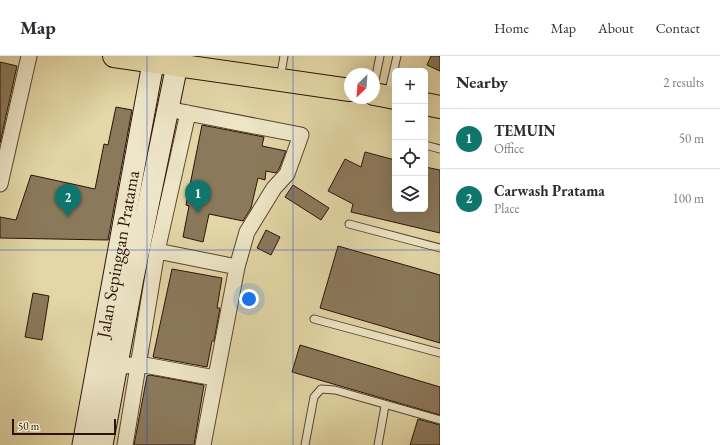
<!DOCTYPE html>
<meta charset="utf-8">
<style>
:root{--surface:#fff;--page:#f7f7f7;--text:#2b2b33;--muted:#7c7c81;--line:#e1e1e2;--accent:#0f766e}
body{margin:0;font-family:"EB Garamond",serif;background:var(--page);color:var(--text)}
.controls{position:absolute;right:12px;top:12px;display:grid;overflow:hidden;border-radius:6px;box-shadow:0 4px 16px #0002}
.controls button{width:36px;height:36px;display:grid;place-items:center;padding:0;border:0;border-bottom:1px solid var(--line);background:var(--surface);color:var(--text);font:20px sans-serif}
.compass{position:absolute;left:344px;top:12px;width:36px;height:36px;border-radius:50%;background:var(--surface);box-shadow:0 4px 16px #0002;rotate:205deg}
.scale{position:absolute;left:12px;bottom:10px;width:104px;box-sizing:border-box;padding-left:4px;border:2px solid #2c1308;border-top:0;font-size:11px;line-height:14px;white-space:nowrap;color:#2c1308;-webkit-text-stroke:3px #ede5c6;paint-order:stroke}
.you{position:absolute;left:249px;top:243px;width:14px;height:14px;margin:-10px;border:3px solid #fff;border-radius:50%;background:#1a73e8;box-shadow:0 0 0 6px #1a73e833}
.badge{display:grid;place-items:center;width:26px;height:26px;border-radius:50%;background:var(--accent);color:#fff;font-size:13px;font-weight:700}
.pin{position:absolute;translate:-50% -33px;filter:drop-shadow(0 1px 2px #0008)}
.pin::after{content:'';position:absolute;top:21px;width:14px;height:12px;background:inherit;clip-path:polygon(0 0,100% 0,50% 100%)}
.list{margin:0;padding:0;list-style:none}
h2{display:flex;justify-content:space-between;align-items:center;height:52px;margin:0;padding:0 16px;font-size:17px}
h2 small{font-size:13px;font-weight:400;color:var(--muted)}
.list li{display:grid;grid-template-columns:26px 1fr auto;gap:12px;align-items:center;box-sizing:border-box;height:60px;padding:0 16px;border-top:1px solid var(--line)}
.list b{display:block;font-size:15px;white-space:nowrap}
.list p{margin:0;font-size:13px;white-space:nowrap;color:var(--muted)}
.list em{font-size:13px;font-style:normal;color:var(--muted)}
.icon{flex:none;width:22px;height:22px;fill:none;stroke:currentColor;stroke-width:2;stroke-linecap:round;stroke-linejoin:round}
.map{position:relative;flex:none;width:440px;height:389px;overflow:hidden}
header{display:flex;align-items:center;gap:24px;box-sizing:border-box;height:56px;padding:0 20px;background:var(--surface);border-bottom:1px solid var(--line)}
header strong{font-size:19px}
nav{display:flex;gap:22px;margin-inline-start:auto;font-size:14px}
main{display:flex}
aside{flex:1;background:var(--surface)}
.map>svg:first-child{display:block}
.building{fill:#8b795b;stroke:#2c1308}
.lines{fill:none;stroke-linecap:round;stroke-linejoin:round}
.lane-casing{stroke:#5a4430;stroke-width:9}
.street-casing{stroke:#5a4430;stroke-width:17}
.secondary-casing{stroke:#2c1308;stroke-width:23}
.highway-casing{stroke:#2c1308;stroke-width:24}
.lane{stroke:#ede5c6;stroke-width:7}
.street{stroke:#ede5c6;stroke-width:15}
.secondary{stroke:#ede5c6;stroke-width:21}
.highway{stroke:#e3d7a7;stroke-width:22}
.grid{fill:none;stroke:#1d4ed8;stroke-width:1;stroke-opacity:0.55}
.labels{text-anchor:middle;stroke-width:3.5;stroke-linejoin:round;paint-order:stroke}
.street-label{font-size:18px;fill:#2c1308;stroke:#ede5c6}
</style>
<header>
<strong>Map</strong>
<nav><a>Home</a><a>Map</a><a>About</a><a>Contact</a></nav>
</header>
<main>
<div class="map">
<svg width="440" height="389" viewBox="0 0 440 389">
<rect width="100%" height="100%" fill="#e3d7a7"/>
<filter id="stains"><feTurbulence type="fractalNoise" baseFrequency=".005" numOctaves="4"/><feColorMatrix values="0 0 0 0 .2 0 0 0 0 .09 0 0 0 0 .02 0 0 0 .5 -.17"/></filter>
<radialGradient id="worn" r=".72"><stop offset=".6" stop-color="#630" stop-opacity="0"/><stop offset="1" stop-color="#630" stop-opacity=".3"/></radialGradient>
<path class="building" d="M 431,0 L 440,0 L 440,15 L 427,9 Z
M 0,6 L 17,10 L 0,87 Z
M 116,51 L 132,54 L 108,184 L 0,182 L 0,161 L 16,164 L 31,119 L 95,133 L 104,88 L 108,89 Z
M 202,69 L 264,81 L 262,90 L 286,95 L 279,113 L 276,117 L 266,115 L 265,124 L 258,122 L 251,152 L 243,165 L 209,158 L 203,186 L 183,181 L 189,150 L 186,149 Z
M 365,96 L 395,104 L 395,153 L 425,153 L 425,111 L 440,114 L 440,177 L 351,156 L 353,148 L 328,135 L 345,103 L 361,111 Z
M 293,129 L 329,152 L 321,164 L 285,141 Z
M 266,174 L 280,181 L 271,199 L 257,192 Z
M 338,190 L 440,219 L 440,287 L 320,252 Z
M 172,213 L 222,222 L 217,252 L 220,252 L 214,285 L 212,285 L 207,311 L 153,301 Z
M 33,237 L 49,240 L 42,284 L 25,281 Z
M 300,289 L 440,331 L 440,359 L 292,316 Z
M 150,319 L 204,329 L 194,389 L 134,389 L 147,320 Z
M 418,363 L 440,369 L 440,389 L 410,389 Z"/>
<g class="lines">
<g class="lane-casing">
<path id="lane" d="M 280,23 L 284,0
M 374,29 L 380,0
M 388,39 L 397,0
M 425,89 L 440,93
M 349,168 L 440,192
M 314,263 L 440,297
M 305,389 L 314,341 L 321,333 L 335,334 L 440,364
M 378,389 L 385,350"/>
</g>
<g class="street-casing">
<path id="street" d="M 0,128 L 29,0
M 157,195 L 237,211 L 247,176 L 274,132 L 287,118 L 301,79 L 167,53
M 117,311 L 139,308 L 215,322
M 125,389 L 157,195 L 188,57
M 203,389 L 237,211"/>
</g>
<g class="secondary-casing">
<g id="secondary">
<path id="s1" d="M 83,389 L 153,7"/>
<path d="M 102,389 L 133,222 L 177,9"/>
</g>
</g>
<g class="highway-casing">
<path id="highway" d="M 114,0 L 350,34
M 374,38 L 395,42
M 425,48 L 440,51"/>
</g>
<use href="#lane" class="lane"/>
<use href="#street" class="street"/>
<use href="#secondary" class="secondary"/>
<use href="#highway" class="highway"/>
</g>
<path class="grid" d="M 147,0 L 147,389M 293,0 L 293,389M 0,194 L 440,194"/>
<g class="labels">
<g class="street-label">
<text dy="6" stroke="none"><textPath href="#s1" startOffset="194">Jalan Sepinggan Pratama</textPath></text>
</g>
</g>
<rect width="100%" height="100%" filter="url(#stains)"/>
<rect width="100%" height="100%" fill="url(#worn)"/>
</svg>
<div class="controls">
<button>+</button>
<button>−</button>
<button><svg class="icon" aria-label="locate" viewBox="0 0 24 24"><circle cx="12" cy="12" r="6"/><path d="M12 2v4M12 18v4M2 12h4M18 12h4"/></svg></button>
<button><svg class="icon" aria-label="layers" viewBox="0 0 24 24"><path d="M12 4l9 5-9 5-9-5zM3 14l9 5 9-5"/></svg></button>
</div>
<svg class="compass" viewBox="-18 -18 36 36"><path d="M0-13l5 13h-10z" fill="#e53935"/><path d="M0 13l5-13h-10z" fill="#7c7c81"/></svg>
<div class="scale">50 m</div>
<div class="you"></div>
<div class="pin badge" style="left:198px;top:157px">1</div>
<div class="pin badge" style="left:68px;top:161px">2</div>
</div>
<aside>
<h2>Nearby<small>2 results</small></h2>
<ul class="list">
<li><span class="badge">1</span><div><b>TEMUIN</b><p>Office</p></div><em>50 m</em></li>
<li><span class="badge">2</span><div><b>Carwash Pratama</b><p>Place</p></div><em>100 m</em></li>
</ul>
</aside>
</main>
